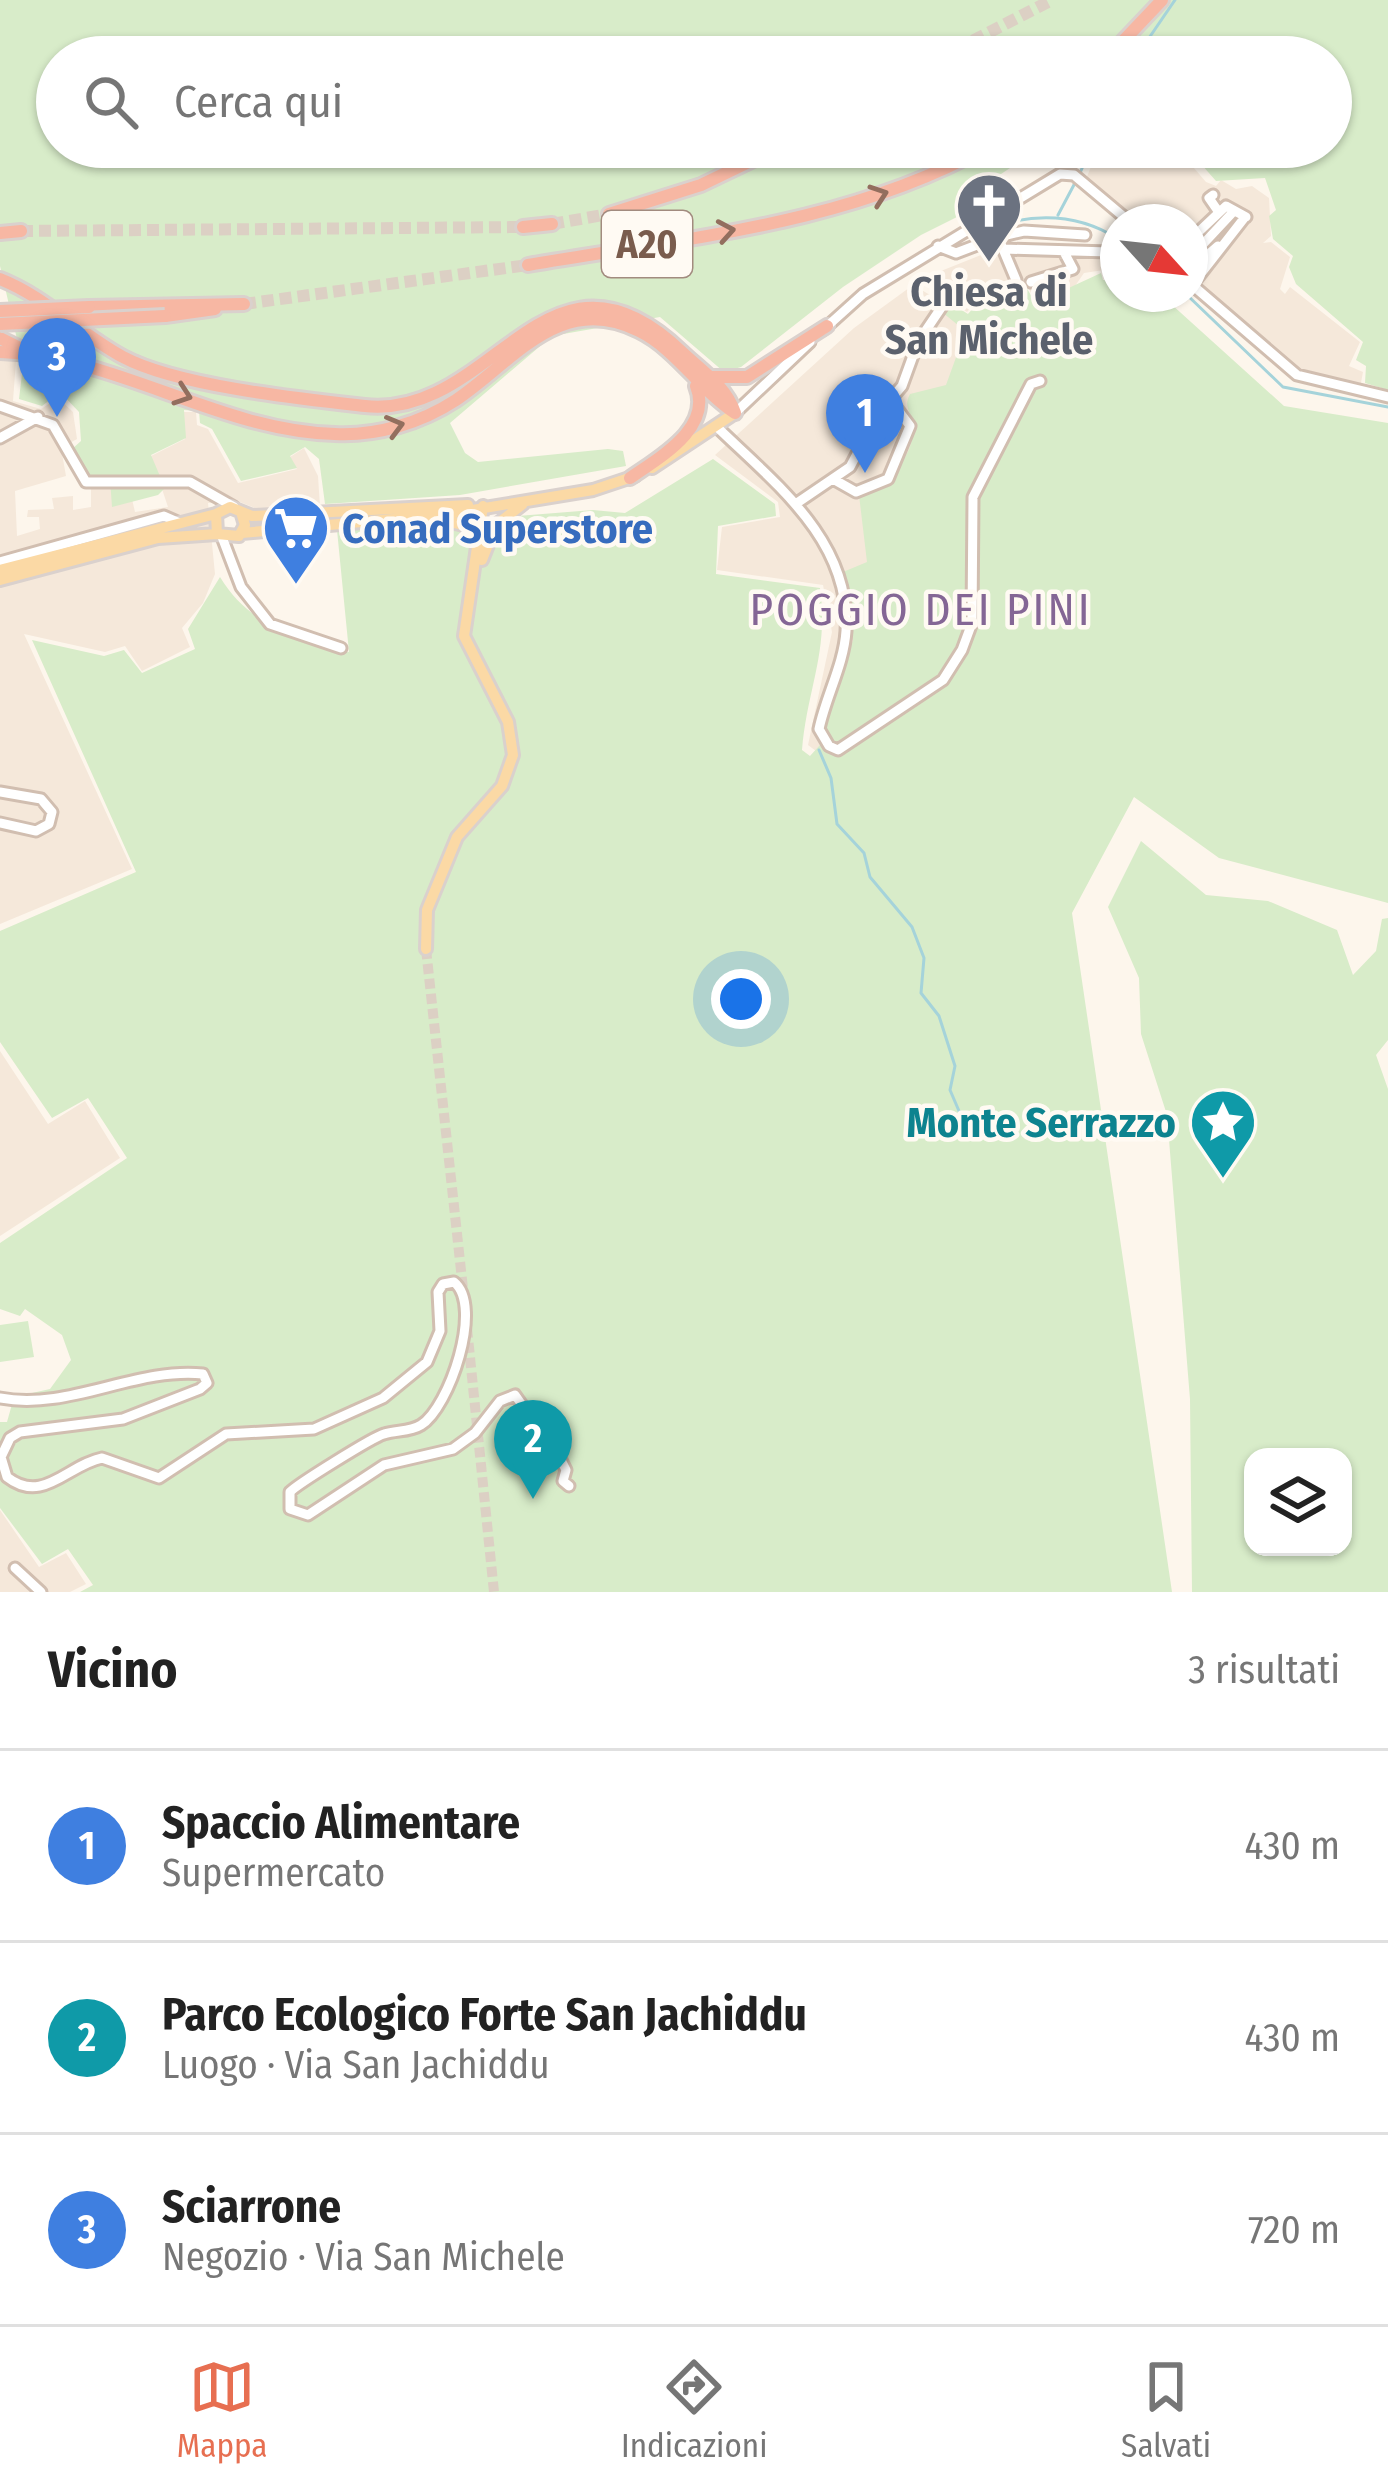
<!DOCTYPE html>
<html lang="it">
<meta charset="utf-8">
<style>
:root{--surface:#fff;--page:#f6f6f6;--text:#222;--muted:#767676;--line:#e0e0e0;--accent:#e76f51}
body{margin:0;font-family:"Fira Sans Condensed",sans-serif;background:var(--page);color:var(--text)}
.controls{position:absolute;right:36px;bottom:36px;display:grid;overflow:hidden;border-radius:24px;box-shadow:0 3px 9px #0004}
.controls button{width:108px;height:108px;display:grid;place-items:center;padding:0;border:0;border-bottom:3px solid var(--line);background:var(--surface);color:var(--text);font:60px sans-serif}
.compass{position:absolute;left:1100px;top:204px;width:108px;height:108px;border-radius:50%;background:var(--surface);box-shadow:0 3px 9px #0004;rotate:117deg}
.you{position:absolute;left:741px;top:999px;width:42px;height:42px;margin:-30px;border:9px solid #fff;border-radius:50%;background:#1a73e8;box-shadow:0 0 0 18px #1a73e833}
.badge{display:grid;place-items:center;width:78px;height:78px;border-radius:50%;background:var(--accent);color:#fff;font-size:39px;font-weight:700}
.pin{position:absolute;translate:-50% -99px;filter:drop-shadow(0 3px 6px #0008)}
.pin::after{content:'';position:absolute;top:63px;width:42px;height:36px;background:inherit;clip-path:polygon(0 0,100% 0,50% 100%)}
.list{margin:0;padding:0;list-style:none}
h2{display:flex;justify-content:space-between;align-items:center;height:156px;margin:0;padding:0 48px;font-size:51px}
h2 small{font-size:39px;font-weight:400;color:var(--muted)}
.list li{display:grid;grid-template-columns:78px 1fr auto;gap:36px;align-items:center;box-sizing:border-box;height:192px;padding:0 48px;border-top:3px solid var(--line)}
.list b{display:block;font-size:45px;white-space:nowrap}
.list p{margin:0;font-size:39px;white-space:nowrap;color:var(--muted)}
.list em{font-size:39px;font-style:normal;color:var(--muted)}
.icon{flex:none;width:66px;height:66px;fill:none;stroke:currentColor;stroke-width:2;stroke-linecap:round;stroke-linejoin:round}
.map{position:relative;flex:none;width:1388px;height:1592px;overflow:hidden}
.search{position:absolute;background:var(--surface);box-shadow:0 3px 9px #0004;left:36px;right:36px;top:36px;height:132px;display:flex;align-items:center;gap:30px;box-sizing:border-box;padding:0 42px;border-radius:66px;color:var(--muted);font-size:45px}
.sheet{height:732px;background:var(--surface)}
nav{display:flex;justify-content:space-around;align-items:center;box-sizing:border-box;height:168px;border-top:3px solid var(--line);background:var(--surface);font-size:33px;color:var(--muted)}
nav a{display:grid;justify-items:center;gap:6px}
nav .on{color:var(--accent)}
.map>svg:first-child{display:block}
.residential{fill:#f5e8da}
.green{fill:#d8ecc9;fill-rule:evenodd}
.lines{fill:none;stroke-linecap:round;stroke-linejoin:round}
.stream{stroke:#a5d3da;stroke-width:3}
.major-tunnel{stroke:#dcd0c4;stroke-width:10;stroke-dasharray:10 5;stroke-linecap:butt}
.highway-tunnel{stroke:#dcd0c4;stroke-width:12;stroke-dasharray:12 6;stroke-linecap:butt}
.minor-casing{stroke:#d1beb0;stroke-width:15}
.major-casing{stroke:#dad1cd;stroke-width:16}
.highway-casing{stroke:#dad1cd;stroke-width:18}
.minor{stroke:#fff;stroke-width:9}
.major{stroke:#fbd9a5;stroke-width:10}
.highway{stroke:#f7b7a3;stroke-width:12}
.highway-bridge-casing{stroke:#dad1cd;stroke-width:18;stroke-linecap:butt}
.highway-bridge{stroke:#f7b7a3;stroke-width:12}
.oneway{stroke:#936e5e}
.labels{text-anchor:middle;stroke-width:9;stroke-linejoin:round;paint-order:stroke}
.shield{fill:#fffaf3;stroke:#a28b7f;stroke-width:3}
.shield-label{font-size:39px;font-weight:bold;fill:#7a5c4d}
.worship-label{font-size:42px;font-weight:bold;fill:#5b616d;stroke:#fffaf3}
.shop-label{font-size:42px;font-weight:bold;fill:#366cbe;stroke:#fffaf3;text-anchor:start}
.culture-label{font-size:42px;font-weight:bold;fill:#0d838f;stroke:#fffaf3;text-anchor:end}
.neighbourhood-label{font-size:45px;letter-spacing:3px;fill:#846695;stroke:#fffaf3}
</style>
<div class="map">
<svg width="1388" height="1592" viewBox="0 0 1388 1592">
<rect width="100%" height="100%" fill="#fdf6ec"/>
<path class="residential" d="M 1099,147 L 1176,147 L 1206,182 L 1216,186 L 1221,180 L 1236,189 L 1252,186 L 1269,198 L 1271,236 L 1263,243 L 1271,242 L 1290,257 L 1280,289 L 1285,294 L 1290,287 L 1360,342 L 1349,366 L 1363,372 L 1360,388 L 1301,373 L 1190,279 L 1190,222 L 1135,222 L 1086,179 Z
M 996,249 L 1107,256 L 1107,264 L 1118,265 L 1118,277 L 1104,278 L 1104,270 L 1084,273 L 1075,286 L 1047,296 L 1044,291 L 1032,295 L 1027,284 L 1011,286 L 979,298 L 967,312 L 921,279 Z
M 913,285 L 1072,378 L 836,766 L 808,745 L 832,632 L 823,585 L 717,570 L 722,527 L 780,517 L 778,502 L 715,455 L 854,328 Z
M 0,358 L 16,360 L 13,401 L 41,409 L 58,398 L 73,412 L 77,439 L 61,448 L 66,476 L 15,491 L 17,536 L 40,529 L 39,517 L 27,517 L 28,510 L 54,509 L 52,498 L 73,496 L 73,510 L 91,507 L 91,488 L 129,486 L 135,512 L 168,507 L 151,456 L 185,439 L 183,412 L 196,412 L 197,425 L 208,429 L 238,483 L 297,469 L 290,457 L 304,448 L 318,476 L 320,507 L 257,509 L 240,502 L 208,503 L 215,574 L 203,603 L 182,628 L 190,647 L 142,671 L 125,646 L 105,652 L 24,634 L 132,869 L 0,924 Z
M 0,1051 L 48,1124 L 85,1101 L 120,1158 L 0,1236 Z
M 0,1510 L 39,1567 L 66,1553 L 86,1584 L 70,1592 L 0,1592 Z"/>
<path class="green" d="M 0,0 L 1388,0 L 1388,390 L 1365,383 L 1366,366 L 1356,360 L 1363,342 L 1296,284 L 1289,267 L 1293,256 L 1273,239 L 1269,216 L 1276,210 L 1265,178 L 1216,181 L 1186,147 L 1331,147 L 1331,57 L 57,57 L 57,147 L 1042,147 L 995,178 L 965,184 L 969,191 L 993,193 L 987,202 L 921,235 L 843,287 L 741,367 L 724,372 L 660,317 L 552,336 L 450,423 L 465,453 L 478,462 L 608,449 L 623,451 L 626,466 L 460,495 L 325,504 L 319,459 L 305,447 L 290,456 L 297,468 L 241,481 L 212,429 L 200,423 L 199,411 L 184,410 L 186,438 L 151,455 L 165,488 L 158,495 L 112,507 L 110,479 C 85,480 81,469 72,449 L 81,441 L 79,412 L 60,392 L 42,406 L 19,399 L 23,365 L 0,266 Z
M 1101,273 L 1103,280 L 1118,281 L 1118,294 L 1160,294 L 1284,406 L 1388,423 L 1388,903 L 1219,858 L 1134,797 L 1072,913 L 1172,1592 L 80,1592 L 93,1585 L 68,1549 L 42,1564 L 0,1508 L 0,1422 L 7,1422 L 14,1397 L 50,1389 L 71,1360 L 62,1335 L 25,1309 L 20,1316 L 0,1309 L 0,1243 L 127,1158 L 88,1098 L 52,1118 L 0,1042 L 0,931 L 136,872 L 32,640 L 104,656 L 124,650 L 142,673 L 195,649 L 188,629 L 220,577 C 251,628 295,635 349,652 L 337,530 L 593,510 L 625,513 L 713,459 L 775,504 L 776,516 L 718,526 L 716,574 L 820,588 C 829,652 807,689 802,750 L 810,756 L 829,735 L 824,726 L 853,640 L 843,572 L 867,562 L 859,495 C 886,486 919,454 912,421 C 909,408 904,406 910,394 L 946,385 L 962,341 L 959,326 L 942,312 L 947,301 L 968,314 C 986,292 1003,295 1026,287 L 1032,297 L 1043,292 L 1047,298 Z
M 1141,841 L 1206,895 L 1268,901 L 1337,930 L 1353,975 L 1376,951 L 1382,919 L 1388,918 L 1388,1040 L 1376,1055 L 1388,1089 L 1388,1592 L 1192,1592 L 1190,1399 L 1167,1115 L 1141,1034 L 1139,978 L 1108,907 ZM 1253,1457 L 1343,1457 L 1343,1547 L 1253,1547 Z
M 28,1321 L 34,1357 L 0,1362 L 0,1325 Z"/>
<g class="lines">
<path class="stream" d="M 1136,57 L 1175,0
M 1080,173 L 1091,147
M 1058,215 L 1076,181
M 998,225 C 1040,213 1081,215 1118,239
M 1186,294 L 1283,387 L 1388,407
M 819,750 L 831,778 L 837,824 L 864,853 L 870,877 L 912,927 L 924,958 L 921,993 L 939,1016 L 955,1066 L 950,1090 L 965,1125 L 965,1138"/>
<path class="major-tunnel" d="M 426,949 L 464,1298
M 467,1328 L 494,1592"/>
<path class="highway-tunnel" d="M 941,57 L 1052,0
M 552,224 L 609,214
M 21,231 L 523,227
M 244,304 L 528,265"/>
<g class="minor-casing">
<path id="minor" d="M 1213,195 L 1209,198 L 1218,211
M 998,237 L 1024,231 L 1085,235
M 1190,240 L 1226,206 L 1246,217
M 938,246 L 956,253 L 998,237 L 1016,280
M 1004,249 L 1109,252
M 1190,258 L 1234,211
M 1190,270 L 1218,246
M 1031,282 L 1073,269 L 1065,254
M 1190,283 L 1297,375 L 1388,397
M 1192,285 L 1245,217
M 823,330 L 863,294 L 1060,174 L 1074,175 L 1130,222
M 0,406 L 53,425 L 86,482 L 190,482 L 234,507
M 735,413 L 810,342
M 718,428 C 776,484 851,541 846,631 C 844,664 826,696 819,729 L 829,746 L 838,750 L 943,680 L 962,650 L 972,623 L 973,497 L 1031,384 L 1040,381
M 0,438 L 38,417
M 833,479 L 856,492 L 888,479 L 910,426 L 892,402
M 797,503 L 850,467 L 878,414 L 902,386 L 918,342 L 943,305
M 222,537 L 241,587 L 270,624 L 341,648
M 0,562 L 164,516 L 180,523
M 0,792 L 41,799 L 52,812 L 49,824 L 36,831 L 0,823
M 0,1398 C 69,1411 135,1367 203,1374 L 207,1383 L 200,1389 L 123,1419 L 20,1432 L 10,1438 L 1,1457 L 7,1477 C 43,1505 67,1465 102,1458 L 159,1478 L 226,1434 L 314,1429 L 383,1398 L 427,1362 L 440,1331 L 438,1292 L 443,1284 L 454,1282 C 484,1306 449,1408 421,1425 C 410,1432 396,1430 384,1434 C 373,1437 296,1485 290,1492 L 290,1509 L 308,1515 L 384,1465 L 453,1449 L 475,1433 L 500,1401 L 515,1395 L 561,1460 L 566,1470 L 563,1481 L 569,1486
M 15,1568 L 41,1592"/>
</g>
<g class="major-casing">
<path id="major" d="M 652,468 L 735,413
M 241,512 L 245,525 L 239,536 L 217,534 L 216,514 L 230,507 L 252,516 L 468,505
M 436,519 L 464,525 L 479,544
M 242,533 L 448,514 L 593,490 L 635,476
M 482,560 L 496,525 L 523,504
M 0,570 L 216,514
M 0,580 L 158,538 L 217,534
M 426,949 L 427,910 L 457,837 L 502,786 L 513,755 L 508,722 L 464,636 L 483,506"/>
</g>
<g class="highway-casing">
<path id="highway" d="M 1108,57 L 1162,0
M 609,214 L 701,185 L 780,147
M 523,227 L 552,224
M 0,233 L 21,231
M 528,265 C 683,238 847,225 987,147
M 0,279 C 46,297 80,334 123,357 C 177,386 302,399 365,406 C 494,420 547,222 682,352 C 702,371 726,386 735,413
M 89,307 L 244,304
M 165,316 L 215,309
M 0,338 L 26,351
M 0,352 C 118,356 219,431 335,434 C 377,436 421,423 456,400 C 513,362 560,291 639,331 C 676,349 700,390 735,413
M 713,377 L 747,377 L 827,326
M 630,478 C 660,457 713,428 696,386"/>
</g>
<use href="#minor" class="minor"/>
<use href="#major" class="major"/>
<use href="#highway" class="highway"/>
<g class="highway-bridge-casing">
<path id="highway-bridge" d="M 0,311 L 89,307
M 0,324 L 165,316"/>
</g>
<use href="#highway-bridge" class="highway-bridge"/>
</g>
<defs><path id="oneway-chevron" d="M-2-3.5L2.5 0L-2 3.5" fill="none" stroke-width="1.6" stroke-linecap="round" stroke-linejoin="round" transform="scale(3)"/></defs>
<g class="oneway">
<use href="#oneway-chevron" transform="translate(879 195) rotate(-19)"/>
<use href="#oneway-chevron" transform="translate(726 231) rotate(-10)"/>
<use href="#oneway-chevron" transform="translate(183 395) rotate(19)"/>
<use href="#oneway-chevron" transform="translate(395 426) rotate(-15)"/>
</g>
<defs>
<g id="church-pin" transform="scale(3.45)"><path d="M0 17L-7.5 6A9.5 9.5 0 1 1 7.5 6Z" fill="#6b7280" stroke="#fffaf3"/><path d="M-1.2-6h2.4v3.5h3.3v2.4h-3.3V6h-2.4V-.1h-3.3v-2.4h3.3Z" fill="#fff"/></g>
<g id="supermarket-pin" transform="scale(3.45)"><path d="M0 17L-7.5 6A9.5 9.5 0 1 1 7.5 6Z" fill="#3f7fe0" stroke="#fffaf3"/><path d="M-6-5.5h2.5l.6 2H6L4.5 2H-2.5L-4.4-4H-6ZM-1.5 3.2a1.3 1.3 0 1 0 .1 0ZM3 3.2a1.3 1.3 0 1 0 .1 0Z" fill="#fff"/></g>
<g id="sight-pin" transform="scale(3.45)"><path d="M0 17L-7.5 6A9.5 9.5 0 1 1 7.5 6Z" fill="#0f9aa8" stroke="#fffaf3"/><path d="M0-6L1.8-2.2L6-1.7L2.9 1.2L3.7 5.4L0 3.3L-3.7 5.4L-2.9 1.2L-6-1.7L-1.8-2.2Z" fill="#fff"/></g>
</defs>
<g fill-rule="evenodd">
<use href="#church-pin" x="989" y="206"/>
<use href="#supermarket-pin" x="296" y="528"/>
<use href="#sight-pin" x="1223" y="1122"/>
</g>
<g class="labels">
<rect class="shield" x="602" y="211" width="90" height="66" rx="9"/>
<g class="shield-label">
<text x="647" y="258">A20</text>
</g>
<g class="worship-label">
<text x="989" y="306">Chiesa di<tspan x="989" dy="48">San Michele</tspan></text>
</g>
<g class="shop-label">
<text x="342" y="543">Conad Superstore</text>
</g>
<g class="culture-label">
<text x="1176" y="1137">Monte Serrazzo</text>
</g>
<g class="neighbourhood-label">
<text x="921" y="625">POGGIO DEI PINI</text>
</g>
</g>
</svg>
<div class="controls">
<button><svg class="icon" aria-label="layers" viewBox="0 0 24 24"><path d="M12 4l9 5-9 5-9-5zM3 14l9 5 9-5"/></svg></button>
</div>
<svg class="compass" viewBox="-18 -18 36 36"><path d="M0-13l5 13h-10z" fill="#e53935"/><path d="M0 13l5-13h-10z" fill="#767676"/></svg>
<div class="you"></div>
<div class="pin badge" style="left:865px;top:473px;background:#3f7fe0">1</div>
<div class="pin badge" style="left:533px;top:1499px;background:#0f9aa8">2</div>
<div class="pin badge" style="left:57px;top:417px;background:#3f7fe0">3</div>
<div class="search"><svg class="icon" aria-label="search" viewBox="0 0 24 24"><circle cx="10" cy="10" r="6"/><path d="M15 15l6 6"/></svg>Cerca qui</div>
</div>
<section class="sheet">
<h2>Vicino<small>3 risultati</small></h2>
<ul class="list">
<li><span class="badge" style="background:#3f7fe0">1</span><div><b>Spaccio Alimentare</b><p>Supermercato</p></div><em>430 m</em></li>
<li><span class="badge" style="background:#0f9aa8">2</span><div><b>Parco Ecologico Forte San Jachiddu</b><p>Luogo · Via San Jachiddu</p></div><em>430 m</em></li>
<li><span class="badge" style="background:#3f7fe0">3</span><div><b>Sciarrone</b><p>Negozio · Via San Michele</p></div><em>720 m</em></li>
</ul>
</section>
<nav>
<a class="on"><svg class="icon" aria-label="map" viewBox="0 0 24 24"><path d="M3 6l6-2 6 2 6-2v14l-6 2-6-2-6 2zM9 4v14M15 6v14"/></svg>Mappa</a>
<a><svg class="icon" aria-label="directions" viewBox="0 0 24 24"><path d="M12 3l9 9-9 9-9-9zM9 14v-3h6M13 9l2 2-2 2"/></svg>Indicazioni</a>
<a><svg class="icon" aria-label="saved" viewBox="0 0 24 24"><path d="M7 4h10v16l-5-4-5 4z"/></svg>Salvati</a>
</nav>
